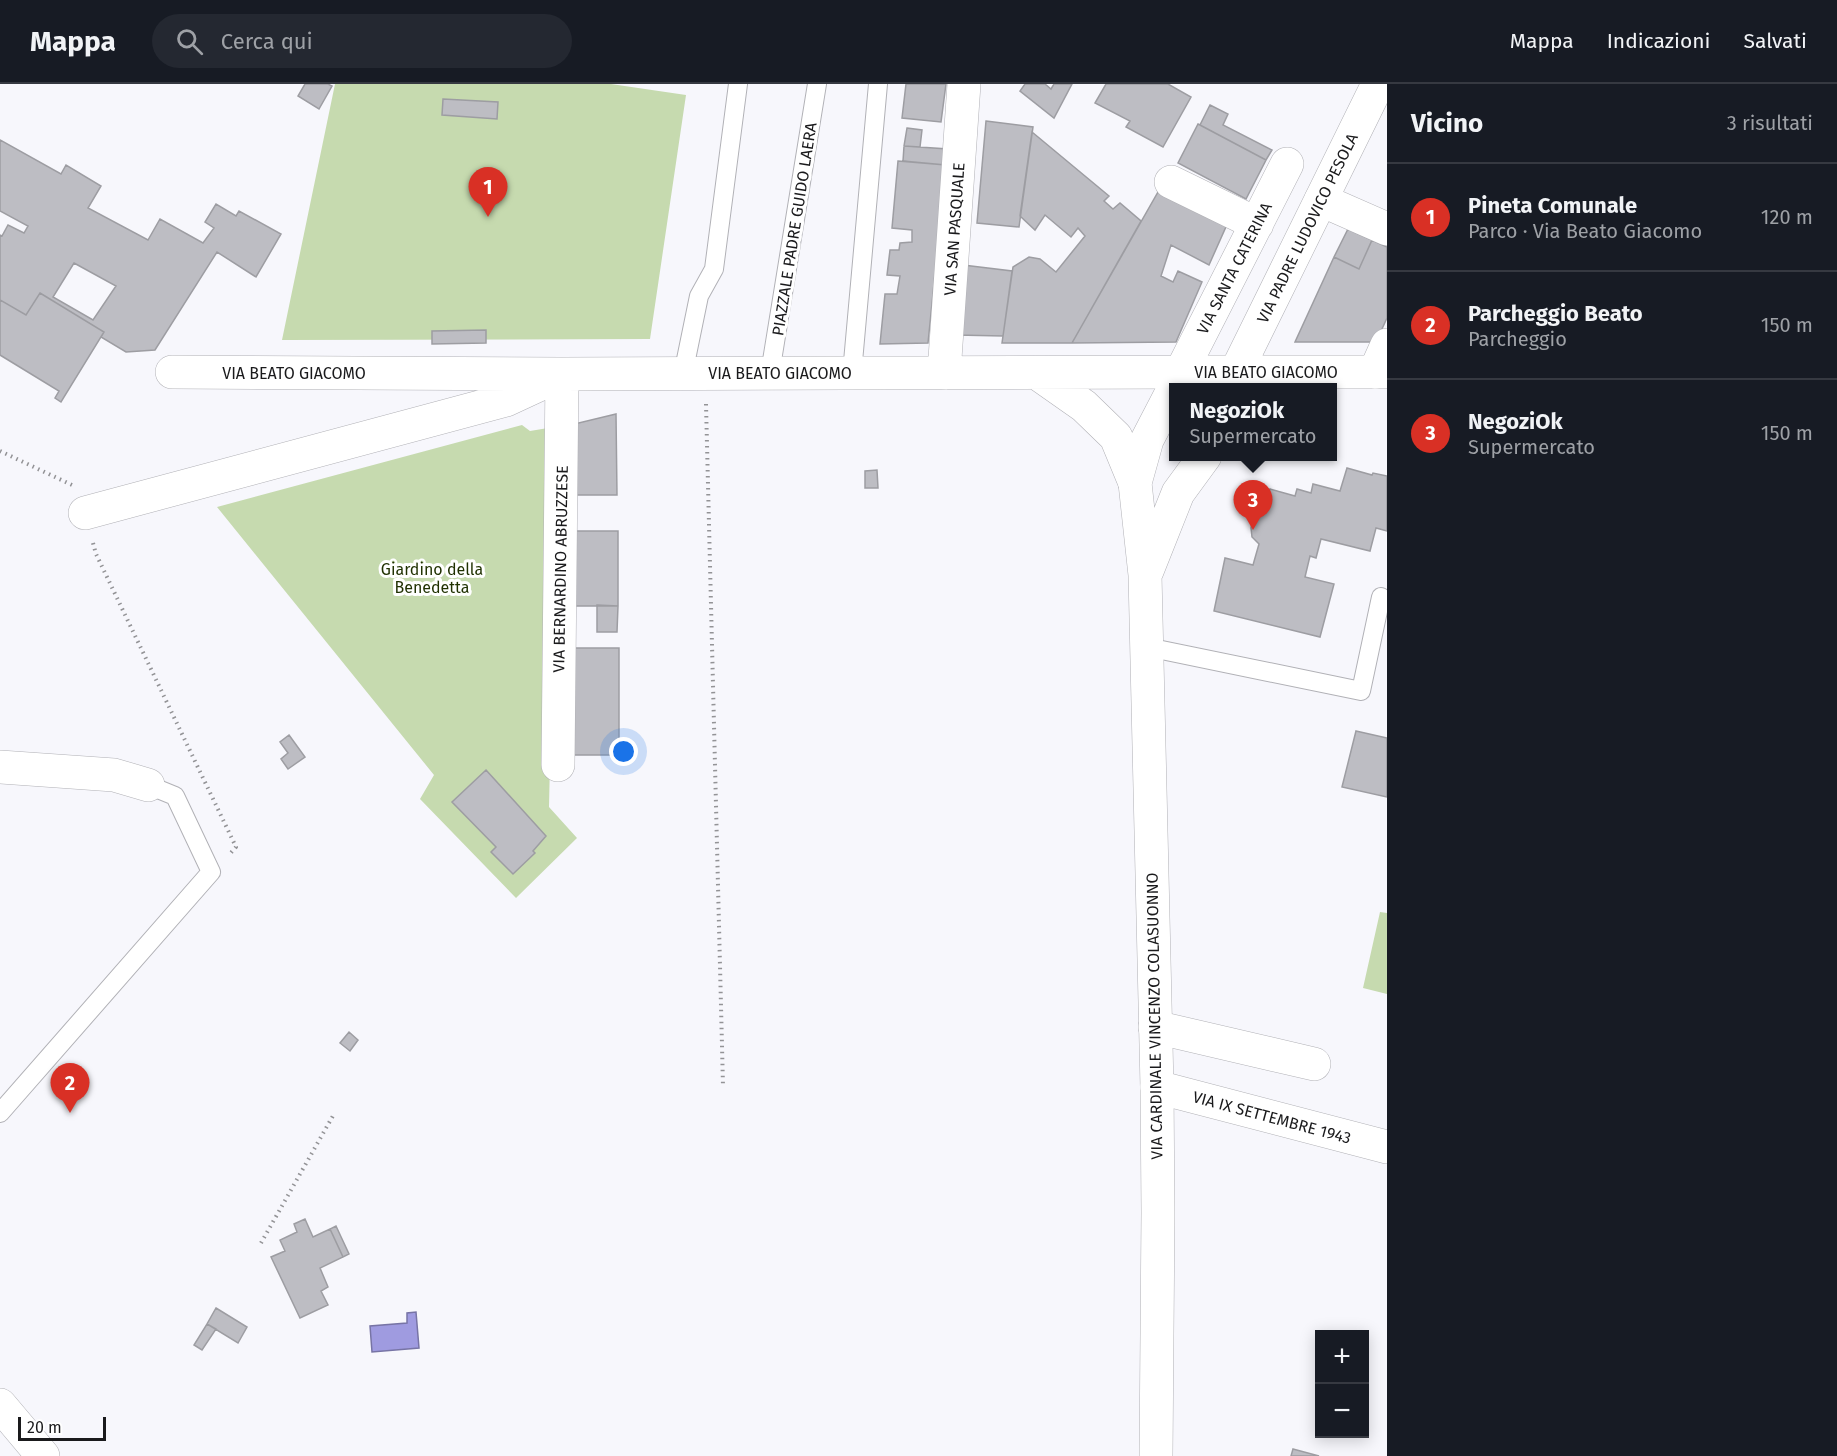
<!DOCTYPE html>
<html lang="it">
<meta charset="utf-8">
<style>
:root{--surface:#171b24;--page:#242831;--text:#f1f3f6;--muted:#9ea1a6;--line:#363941;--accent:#d93025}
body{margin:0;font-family:"Fira Sans",sans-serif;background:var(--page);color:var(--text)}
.controls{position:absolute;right:18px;bottom:18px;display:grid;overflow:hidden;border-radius:0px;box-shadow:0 3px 15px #0003}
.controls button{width:54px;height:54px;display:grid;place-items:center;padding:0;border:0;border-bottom:2px solid var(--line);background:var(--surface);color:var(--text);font:30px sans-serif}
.scale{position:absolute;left:18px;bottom:15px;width:88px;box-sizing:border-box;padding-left:6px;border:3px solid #1a1a1c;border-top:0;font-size:16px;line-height:21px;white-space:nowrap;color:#1a1a1c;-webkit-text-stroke:4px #fff;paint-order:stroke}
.you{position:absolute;left:624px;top:668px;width:21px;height:21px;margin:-15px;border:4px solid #fff;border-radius:50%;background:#1a73e8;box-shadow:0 0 0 9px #1a73e833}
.badge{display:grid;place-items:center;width:39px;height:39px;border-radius:50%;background:var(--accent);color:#fff;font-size:20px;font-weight:700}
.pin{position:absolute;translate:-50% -50px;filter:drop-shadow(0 2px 3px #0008)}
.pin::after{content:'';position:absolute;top:32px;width:21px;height:18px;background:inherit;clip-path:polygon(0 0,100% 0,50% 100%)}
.popup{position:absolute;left:1169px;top:299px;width:168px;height:78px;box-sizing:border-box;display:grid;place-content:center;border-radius:0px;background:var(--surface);filter:drop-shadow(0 2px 4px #0005);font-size:20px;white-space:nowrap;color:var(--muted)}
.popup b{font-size:22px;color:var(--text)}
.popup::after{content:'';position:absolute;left:50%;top:100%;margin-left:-12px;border:12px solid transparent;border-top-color:var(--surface)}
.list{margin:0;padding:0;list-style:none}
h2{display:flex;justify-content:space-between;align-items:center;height:78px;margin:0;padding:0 24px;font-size:26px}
h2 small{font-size:20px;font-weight:400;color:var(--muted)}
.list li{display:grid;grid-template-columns:39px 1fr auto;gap:18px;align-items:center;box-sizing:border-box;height:108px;padding:0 24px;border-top:2px solid var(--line)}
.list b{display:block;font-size:22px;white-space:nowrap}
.list p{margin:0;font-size:20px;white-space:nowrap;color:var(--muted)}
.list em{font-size:20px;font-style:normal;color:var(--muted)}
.icon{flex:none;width:33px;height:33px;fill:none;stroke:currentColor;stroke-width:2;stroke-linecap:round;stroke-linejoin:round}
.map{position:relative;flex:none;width:1387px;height:1372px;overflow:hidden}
header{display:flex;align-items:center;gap:36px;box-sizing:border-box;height:84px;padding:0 30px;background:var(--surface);border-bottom:2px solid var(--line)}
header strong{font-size:28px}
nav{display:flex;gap:33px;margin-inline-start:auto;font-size:21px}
.search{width:420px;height:54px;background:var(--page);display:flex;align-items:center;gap:15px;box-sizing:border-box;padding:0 21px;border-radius:33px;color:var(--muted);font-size:22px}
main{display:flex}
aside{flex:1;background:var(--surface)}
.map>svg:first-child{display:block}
.green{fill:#c6daaf}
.water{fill:#9f9be0;stroke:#7774a5;stroke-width:1.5}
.building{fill:#bdbdc3;stroke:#9d9da2;stroke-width:1.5;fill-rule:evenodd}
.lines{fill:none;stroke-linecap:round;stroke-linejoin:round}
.lane-casing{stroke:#b1b1b6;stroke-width:20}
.street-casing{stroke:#b1b1b6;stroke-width:34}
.secondary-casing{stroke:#b1b1b6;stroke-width:34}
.path{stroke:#939396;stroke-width:4;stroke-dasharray:1.5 4.5;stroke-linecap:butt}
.lane{stroke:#fff;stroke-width:18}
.street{stroke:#fff;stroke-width:33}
.secondary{stroke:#fff;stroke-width:33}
.labels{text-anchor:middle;stroke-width:6;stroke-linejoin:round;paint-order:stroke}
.street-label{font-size:16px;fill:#1a1a1c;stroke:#fff}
.park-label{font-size:16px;fill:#1f3000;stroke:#fff}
</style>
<header>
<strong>Mappa</strong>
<div class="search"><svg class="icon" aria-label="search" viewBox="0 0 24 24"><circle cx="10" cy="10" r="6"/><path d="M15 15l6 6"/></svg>Cerca qui</div>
<nav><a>Mappa</a><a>Indicazioni</a><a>Salvati</a></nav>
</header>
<main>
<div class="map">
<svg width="1387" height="1372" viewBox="0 0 1387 1372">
<rect width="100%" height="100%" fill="#f7f7fc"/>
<path class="green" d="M 335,0 L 611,0 L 686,11 L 650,255 L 282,256 Z
M 522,341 L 530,347 L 548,344 L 557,354 L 549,723 L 577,754 L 516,814 L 420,715 L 434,691 L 217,423 Z
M 1380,828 L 1387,829 L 1387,910 L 1363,904 Z"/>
<path class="water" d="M 416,1228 L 419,1264 L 372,1268 L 370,1242 L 407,1239 L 407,1229 Z"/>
<path class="building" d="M 305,0 L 328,0 L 332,2 L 319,25 L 298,12 Z
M 906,0 L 946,0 L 941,38 L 902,34 Z
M 1025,0 L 1045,0 L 1051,5 L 1054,0 L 1072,0 L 1054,34 L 1020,7 Z
M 1106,0 L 1168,0 L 1191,13 L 1163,63 L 1126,43 L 1130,37 L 1095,19 Z
M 443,15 L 498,18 L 497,35 L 442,31 Z
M 1210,21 L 1228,30 L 1223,41 L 1272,66 L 1266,76 L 1200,41 Z
M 986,37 L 1033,43 L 1019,143 L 977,139 Z
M 1198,40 L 1266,76 L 1246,115 L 1178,79 Z
M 907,44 L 922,46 L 920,63 L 904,62 Z
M 1032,48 L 1109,112 L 1104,117 L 1113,125 L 1120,119 L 1141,137 L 1072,259 L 1002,259 L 1013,183 L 1029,173 L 1040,175 L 1056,188 L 1085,152 L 1078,144 L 1071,153 L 1045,131 L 1035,146 L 1020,132 Z
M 0,56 L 61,90 L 66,81 L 101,102 L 88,124 L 148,156 L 160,135 L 203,159 L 214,144 L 205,138 L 216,120 L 236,132 L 239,127 L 281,150 L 256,193 L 217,168 L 155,266 L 126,268 L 101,253 L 104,248 L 40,209 L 26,231 L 0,216 L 0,151 L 2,152 L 8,141 L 24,149 L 28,142 L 0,127 ZM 74,179 L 116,202 L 93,236 L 53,213 Z
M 904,62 L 948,65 L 946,81 L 903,77 Z
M 898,77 L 946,81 L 928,259 L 880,260 L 885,210 L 897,210 L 900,192 L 887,191 L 890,166 L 899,166 L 900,159 L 912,158 L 912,146 L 892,144 Z
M 1162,101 L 1229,136 L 1209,181 L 1171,161 L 1161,192 L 1173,198 L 1178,187 L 1202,198 L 1176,258 L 1072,259 Z
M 1348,145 L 1372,156 L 1359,185 L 1334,173 Z
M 1372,156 L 1387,163 L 1387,234 L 1376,258 L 1295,258 L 1334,173 L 1359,185 Z
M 963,181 L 1012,187 L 1003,252 L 956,251 Z
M 40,209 L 104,248 L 61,318 L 55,314 L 59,307 L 0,271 L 0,216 L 26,231 Z
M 486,246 L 486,259 L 432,260 L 432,247 Z
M 616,330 L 617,411 L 571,411 L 570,341 Z
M 1347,384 L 1372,391 L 1373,389 L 1387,392 L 1387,447 L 1376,444 L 1370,467 L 1321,455 L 1316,474 L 1310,472 L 1305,493 L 1334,500 L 1320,553 L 1214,527 L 1225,474 L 1253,481 L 1259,460 L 1252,453 L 1251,444 L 1253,432 L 1258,424 L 1265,419 L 1270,405 L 1295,412 L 1297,405 L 1311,409 L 1313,400 L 1340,407 Z
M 877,386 L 878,404 L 865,404 L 865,387 Z
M 572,447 L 618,447 L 618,522 L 571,522 Z
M 597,521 L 618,522 L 617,548 L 597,548 Z
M 571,564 L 619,564 L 619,671 L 571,671 Z
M 1356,647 L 1387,654 L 1387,713 L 1342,703 Z
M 289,651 L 305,673 L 288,685 L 281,675 L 288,669 L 280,658 Z
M 486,686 L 546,752 L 533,767 L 535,769 L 513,790 L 491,768 L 496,763 L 452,718 Z
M 349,948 L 358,956 L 350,967 L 340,959 Z
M 305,1135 L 313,1153 L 330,1145 L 343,1173 L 320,1184 L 328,1203 L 321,1207 L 328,1221 L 300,1234 L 271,1173 L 285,1167 L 280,1156 L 297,1148 L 294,1140 Z
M 336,1142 L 349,1170 L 343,1173 L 330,1145 Z
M 216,1224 L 247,1243 L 238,1259 L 207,1240 Z
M 207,1240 L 216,1245 L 202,1266 L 194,1261 Z
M 1293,1365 L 1319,1372 L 1291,1372 Z"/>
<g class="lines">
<g class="lane-casing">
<path id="lane" d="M 770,289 L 817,0
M 852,289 L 878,0
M 683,290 L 699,212 L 714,185 L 738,0
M 1147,563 L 1361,607 L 1381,513
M 0,1029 L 211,788 L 175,712 L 148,701"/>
</g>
<g class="street-casing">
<path id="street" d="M 1171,98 L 1257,140
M 1321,116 L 1387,145
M 172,288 L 562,290 L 1181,288 L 1287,80
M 1375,288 L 1387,261
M 944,289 L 964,0
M 1037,289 L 1084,322 L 1116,353 L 1135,399
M 85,429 L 506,316 L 562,290 L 558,681
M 0,683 L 114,691 L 148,701
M 1155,943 L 1314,980
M 1157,1003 L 1387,1063
M 0,1321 L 43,1372"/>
</g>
<g class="secondary-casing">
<path id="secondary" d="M 1174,304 L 1181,288 L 1387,288
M 1231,304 L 1236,288 L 1378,0
M 1147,487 L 1178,409 L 1205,372
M 1156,1372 L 1158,1129 L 1157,1003 L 1145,491 L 1135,399 L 1147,356 L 1174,304"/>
</g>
<path class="path" d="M 706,320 L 723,1002
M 0,367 L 72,401
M 93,459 L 96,470 L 236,763 L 229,771
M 261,1159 L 334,1030"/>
<use href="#lane" class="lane"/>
<use href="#street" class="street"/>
<use href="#secondary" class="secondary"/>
</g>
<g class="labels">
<g class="street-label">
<text transform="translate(1307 144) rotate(-64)" y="6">VIA PADRE LUDOVICO PESOLA</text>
<text transform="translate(794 145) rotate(-81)" y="6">PIAZZALE PADRE GUIDO LAERA</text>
<text transform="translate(954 145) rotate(-86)" y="6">VIA SAN PASQUALE</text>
<text transform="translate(1234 184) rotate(-63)" y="6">VIA SANTA CATERINA</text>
<text x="1266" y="294">VIA BEATO GIACOMO</text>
<text x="294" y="295">VIA BEATO GIACOMO</text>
<text x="780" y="295">VIA BEATO GIACOMO</text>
<text transform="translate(560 485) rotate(-89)" y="6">VIA BERNARDINO ABRUZZESE</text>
<text transform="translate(1154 932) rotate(-91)" y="6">VIA CARDINALE VINCENZO COLASUONNO</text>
<text transform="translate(1272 1033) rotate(15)" y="6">VIA IX SETTEMBRE 1943</text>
</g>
<g class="park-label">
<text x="432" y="491">Giardino della<tspan x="432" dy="18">Benedetta</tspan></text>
</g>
</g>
</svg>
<div class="controls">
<button>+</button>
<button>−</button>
</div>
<div class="scale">20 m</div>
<div class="you"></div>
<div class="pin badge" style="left:488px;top:133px">1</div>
<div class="pin badge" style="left:70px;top:1029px">2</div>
<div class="pin badge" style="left:1253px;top:446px">3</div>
<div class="popup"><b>NegoziOk</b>Supermercato</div>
</div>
<aside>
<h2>Vicino<small>3 risultati</small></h2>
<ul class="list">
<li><span class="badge">1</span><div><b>Pineta Comunale</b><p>Parco · Via Beato Giacomo</p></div><em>120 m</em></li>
<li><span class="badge">2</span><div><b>Parcheggio Beato</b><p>Parcheggio</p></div><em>150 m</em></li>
<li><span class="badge">3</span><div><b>NegoziOk</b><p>Supermercato</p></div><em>150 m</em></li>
</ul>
</aside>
</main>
